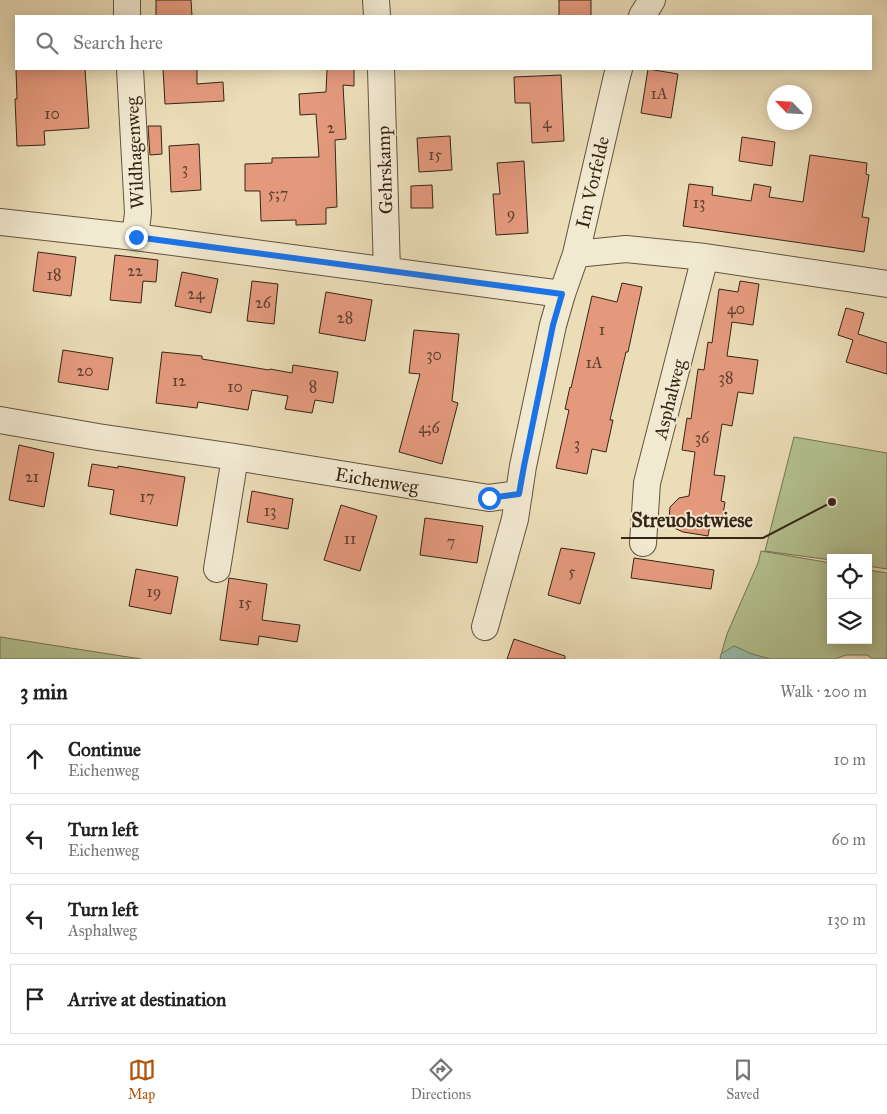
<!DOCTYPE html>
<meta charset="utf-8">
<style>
:root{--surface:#fff;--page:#f6f6f6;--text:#222;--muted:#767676;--line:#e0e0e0;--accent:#b45309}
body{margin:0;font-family:"IM FELL Great Primer",serif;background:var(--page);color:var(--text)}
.controls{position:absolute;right:15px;bottom:15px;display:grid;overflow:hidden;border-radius:0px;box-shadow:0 2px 12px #0003}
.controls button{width:45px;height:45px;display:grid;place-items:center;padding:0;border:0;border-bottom:1px solid var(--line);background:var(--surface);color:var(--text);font:25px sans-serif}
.compass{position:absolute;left:767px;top:85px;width:45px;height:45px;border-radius:50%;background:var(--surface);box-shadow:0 2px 12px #0003;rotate:295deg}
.stop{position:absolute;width:15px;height:15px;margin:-11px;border:4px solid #1a73e8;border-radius:50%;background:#fff}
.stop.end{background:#1a73e8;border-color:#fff;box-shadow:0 1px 5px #0008}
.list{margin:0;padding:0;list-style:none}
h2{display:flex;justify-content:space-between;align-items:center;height:65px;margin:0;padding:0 20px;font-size:21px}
h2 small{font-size:16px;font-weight:400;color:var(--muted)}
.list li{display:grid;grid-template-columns:32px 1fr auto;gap:15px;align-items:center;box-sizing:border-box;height:70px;margin:0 10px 10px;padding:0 10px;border:1px solid var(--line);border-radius:0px}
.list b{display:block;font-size:19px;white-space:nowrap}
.list p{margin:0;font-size:16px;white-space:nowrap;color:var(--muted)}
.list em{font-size:16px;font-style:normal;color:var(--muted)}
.icon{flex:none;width:28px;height:28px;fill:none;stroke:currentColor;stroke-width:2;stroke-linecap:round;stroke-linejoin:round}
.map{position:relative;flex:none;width:887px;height:659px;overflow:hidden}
.search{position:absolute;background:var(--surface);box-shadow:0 2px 12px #0003;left:15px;right:15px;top:15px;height:55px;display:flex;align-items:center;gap:12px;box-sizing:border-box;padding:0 18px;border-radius:0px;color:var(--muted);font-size:19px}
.sheet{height:385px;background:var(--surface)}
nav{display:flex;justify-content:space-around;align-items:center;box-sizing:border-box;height:70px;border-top:1px solid var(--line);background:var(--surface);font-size:14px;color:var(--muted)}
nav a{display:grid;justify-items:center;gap:2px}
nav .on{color:var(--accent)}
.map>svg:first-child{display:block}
.green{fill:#b4c291;stroke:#747454}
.water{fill:#98bcad;stroke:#708071}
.building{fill:#e4997d;stroke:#352517}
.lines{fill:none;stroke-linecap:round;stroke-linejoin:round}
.minor-casing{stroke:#62533f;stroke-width:28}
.minor{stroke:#f2e9d1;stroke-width:26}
.route{stroke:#1a73e8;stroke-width:6}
.labels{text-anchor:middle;stroke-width:4;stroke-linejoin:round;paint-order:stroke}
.number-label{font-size:16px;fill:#614230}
.street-label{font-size:19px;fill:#352517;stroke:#f2e9d1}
.leader{fill:none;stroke:#352517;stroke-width:2}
.callout-dot{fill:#352517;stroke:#f2e9d1;stroke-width:2}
.callout-label{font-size:20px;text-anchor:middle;font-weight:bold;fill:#352517;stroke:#f2e9d1;stroke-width:4;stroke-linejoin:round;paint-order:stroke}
</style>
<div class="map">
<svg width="887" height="659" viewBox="0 0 887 659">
<rect width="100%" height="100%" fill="#ebddb8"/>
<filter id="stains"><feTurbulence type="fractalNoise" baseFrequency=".004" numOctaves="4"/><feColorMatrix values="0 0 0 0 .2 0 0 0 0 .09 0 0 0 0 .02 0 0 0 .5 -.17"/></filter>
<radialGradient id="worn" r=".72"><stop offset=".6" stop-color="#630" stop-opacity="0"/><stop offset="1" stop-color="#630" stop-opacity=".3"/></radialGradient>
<path class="green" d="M 794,437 L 887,453 L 887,569 L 868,566 L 868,558 L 831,558 L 831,560 L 765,551 Z
M 761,551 L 831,563 L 831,640 L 868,640 L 868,570 L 887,573 L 887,659 L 873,659 L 867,655 L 846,655 L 835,659 L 770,659 L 751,654 L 734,646 L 721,655 L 727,634 L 758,563 Z
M 0,637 L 141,659 L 0,659 Z"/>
<path class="water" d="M 734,646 L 752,654 L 770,659 L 720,659 L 721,654 Z"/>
<path class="building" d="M 156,0 L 191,0 L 192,16 L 156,16 Z
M 559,0 L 591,0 L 591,16 L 559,16 Z
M 16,69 L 85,69 L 89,128 L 44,131 L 45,145 L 17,146 L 15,99 L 17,99 Z
M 163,69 L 197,69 L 197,84 L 223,82 L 224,101 L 165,104 Z
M 327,69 L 354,69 L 354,86 L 343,85 L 346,139 L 335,140 L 337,207 L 326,208 L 326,224 L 296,225 L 296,220 L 261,221 L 260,191 L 245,191 L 245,164 L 272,163 L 272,158 L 319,157 L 316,114 L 300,115 L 299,94 L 326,92 Z
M 648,69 L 678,74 L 671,118 L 641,113 Z
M 561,75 L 564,141 L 532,143 L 530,103 L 515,103 L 514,77 Z
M 148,126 L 161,126 L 162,154 L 150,155 Z
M 450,136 L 452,170 L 419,172 L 417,138 Z
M 742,137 L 775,142 L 772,166 L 739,161 Z
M 199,144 L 201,190 L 171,192 L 169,146 Z
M 810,155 L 867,163 L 866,174 L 869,175 L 862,217 L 869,218 L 864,252 L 683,226 L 689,184 L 713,187 L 712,195 L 751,201 L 754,184 L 771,187 L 769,197 L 803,202 Z
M 524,161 L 528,233 L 496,235 L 493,194 L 500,194 L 497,163 Z
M 432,185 L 433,208 L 411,208 L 411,186 Z
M 38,252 L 76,257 L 71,296 L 33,291 Z
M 115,255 L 158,260 L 156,282 L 143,281 L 141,303 L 110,300 Z
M 182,272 L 218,279 L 211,313 L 175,306 Z
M 252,281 L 278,284 L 274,324 L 247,321 Z
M 740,281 L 759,284 L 753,325 L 732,322 L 727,356 L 758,360 L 753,394 L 738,392 L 732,426 L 722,424 L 714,475 L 725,476 L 721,501 L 725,502 L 722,521 L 711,519 L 708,536 L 683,532 L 672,527 L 669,519 L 670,507 L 679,498 L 689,496 L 695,452 L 682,450 L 687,418 L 691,419 L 698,369 L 704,370 L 708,342 L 712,343 L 719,289 L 738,292 Z
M 622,283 L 642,287 L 628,352 L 626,352 L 610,420 L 613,420 L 606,452 L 592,449 L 587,474 L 556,468 L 569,410 L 565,409 L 570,387 L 571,388 L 592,296 L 617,302 Z
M 326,292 L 372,300 L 365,341 L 319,333 Z
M 846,308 L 864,313 L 858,334 L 887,343 L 887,374 L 846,362 L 853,340 L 838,335 Z
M 414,330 L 459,334 L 452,401 L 458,403 L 442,464 L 399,452 L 420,374 L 409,373 Z
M 63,350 L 113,358 L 108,390 L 58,382 Z
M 162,352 L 202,356 L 202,359 L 269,370 L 270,369 L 292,373 L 293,365 L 338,372 L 333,403 L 315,400 L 312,413 L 285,409 L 288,396 L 252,390 L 248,410 L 198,402 L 197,408 L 156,403 Z
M 19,445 L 54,453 L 44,507 L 9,500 Z
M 92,464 L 118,468 L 118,466 L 185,477 L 177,526 L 110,514 L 114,490 L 88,486 Z
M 252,491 L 293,499 L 288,529 L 247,522 Z
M 341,505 L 377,516 L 360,571 L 324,560 Z
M 425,518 L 483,526 L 477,563 L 420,555 Z
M 561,548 L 595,553 L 580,604 L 548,595 Z
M 634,558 L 714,570 L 711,589 L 631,578 Z
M 136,569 L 178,577 L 171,614 L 129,606 Z
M 229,578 L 267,584 L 262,620 L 300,625 L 297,642 L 259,636 L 258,645 L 220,640 Z
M 514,639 L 565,656 L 565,659 L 507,659 Z"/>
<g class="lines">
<g class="minor-casing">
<path id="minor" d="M 127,0 L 127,16
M 376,0 L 377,16
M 642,16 L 652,0
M 130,69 L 138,213 L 135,237
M 381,69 L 387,271
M 0,222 L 135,237 L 562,294
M 576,254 L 626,249 L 705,257 L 887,284
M 0,420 L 98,437 L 235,457 L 489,498 L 519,494
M 643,543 L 647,483 L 705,257
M 217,569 L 235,457
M 485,627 L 515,519 L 523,466 L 553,325 L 562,294 L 576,254 L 617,76 L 619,69"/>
</g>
<use href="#minor" class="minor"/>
</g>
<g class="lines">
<path class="route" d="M 136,237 L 562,294 L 553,325 L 524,466 L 519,494 L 489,498"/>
</g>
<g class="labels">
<g class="number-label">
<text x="659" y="99">1A</text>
<text x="52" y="119">10</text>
<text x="547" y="128">4</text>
<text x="331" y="133">2</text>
<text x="435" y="160">15</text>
<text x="185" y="174">3</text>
<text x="278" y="199">5;7</text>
<text x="699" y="208">13</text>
<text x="511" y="219">9</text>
<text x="135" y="276">22</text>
<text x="54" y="280">18</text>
<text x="196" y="299">24</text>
<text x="263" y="308">26</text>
<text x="736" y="314">40</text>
<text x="345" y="323">28</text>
<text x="602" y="335">1</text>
<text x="434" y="360">30</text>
<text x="594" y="368">1A</text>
<text x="85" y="376">20</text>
<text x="726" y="383">38</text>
<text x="179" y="386">12</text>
<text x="235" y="392">10</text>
<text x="313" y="392">8</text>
<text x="429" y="433">4;6</text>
<text x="702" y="443">36</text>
<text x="577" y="449">3</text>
<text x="32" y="482">21</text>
<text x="147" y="502">17</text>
<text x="270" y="516">13</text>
<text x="350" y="544">11</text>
<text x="451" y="547">7</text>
<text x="572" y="577">5</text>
<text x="154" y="597">19</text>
<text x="245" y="608">15</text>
</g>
<g class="street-label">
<text transform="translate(134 153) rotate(-93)" y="7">Wildhagenweg</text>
<text transform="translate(384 170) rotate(-92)" y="7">Gehrskamp</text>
<text transform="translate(592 182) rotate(-77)" y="7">Im Vorfelde</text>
<text transform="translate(669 399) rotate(-76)" y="7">Asphalweg</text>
<text transform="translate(377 480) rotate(9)" y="7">Eichenweg</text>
</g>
</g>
<path class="leader" d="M832 502L763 538H621"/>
<circle class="callout-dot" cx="832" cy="502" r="5"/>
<g class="callout-label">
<text x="692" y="527">Streuobstwiese</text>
</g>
<rect width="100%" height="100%" filter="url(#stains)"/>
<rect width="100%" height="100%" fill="url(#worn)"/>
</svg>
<div class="controls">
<button><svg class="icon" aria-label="locate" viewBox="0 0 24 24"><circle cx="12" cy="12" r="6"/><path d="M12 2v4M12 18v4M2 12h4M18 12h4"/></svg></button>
<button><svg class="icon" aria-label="layers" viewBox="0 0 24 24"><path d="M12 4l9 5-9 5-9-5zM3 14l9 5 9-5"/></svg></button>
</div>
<svg class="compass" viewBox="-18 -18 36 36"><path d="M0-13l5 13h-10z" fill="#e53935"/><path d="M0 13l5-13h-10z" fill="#767676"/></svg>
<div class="stop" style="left:489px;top:498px"></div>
<div class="stop end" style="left:136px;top:237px"></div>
<div class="search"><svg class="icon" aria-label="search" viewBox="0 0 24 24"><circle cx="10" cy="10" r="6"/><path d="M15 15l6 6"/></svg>Search here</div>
</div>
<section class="sheet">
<h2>3 min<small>Walk · 200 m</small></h2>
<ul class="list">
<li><svg class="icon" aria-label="ahead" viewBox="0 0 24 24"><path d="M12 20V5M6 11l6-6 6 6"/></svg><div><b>Continue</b><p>Eichenweg</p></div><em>10 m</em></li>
<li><svg class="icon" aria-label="left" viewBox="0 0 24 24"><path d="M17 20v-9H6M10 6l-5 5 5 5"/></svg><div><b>Turn left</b><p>Eichenweg</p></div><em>60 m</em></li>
<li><svg class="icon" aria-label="left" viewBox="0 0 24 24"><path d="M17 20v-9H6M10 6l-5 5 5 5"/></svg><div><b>Turn left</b><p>Asphalweg</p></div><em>130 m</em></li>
<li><svg class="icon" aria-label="arrive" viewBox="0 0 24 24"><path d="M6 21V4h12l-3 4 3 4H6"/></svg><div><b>Arrive at destination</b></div></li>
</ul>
</section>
<nav>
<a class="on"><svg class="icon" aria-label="map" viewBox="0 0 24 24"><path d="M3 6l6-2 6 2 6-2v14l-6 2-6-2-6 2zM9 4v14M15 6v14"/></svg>Map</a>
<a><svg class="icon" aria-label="directions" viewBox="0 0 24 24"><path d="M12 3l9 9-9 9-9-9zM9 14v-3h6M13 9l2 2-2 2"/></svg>Directions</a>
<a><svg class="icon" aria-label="saved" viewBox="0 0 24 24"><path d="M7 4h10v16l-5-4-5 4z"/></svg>Saved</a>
</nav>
